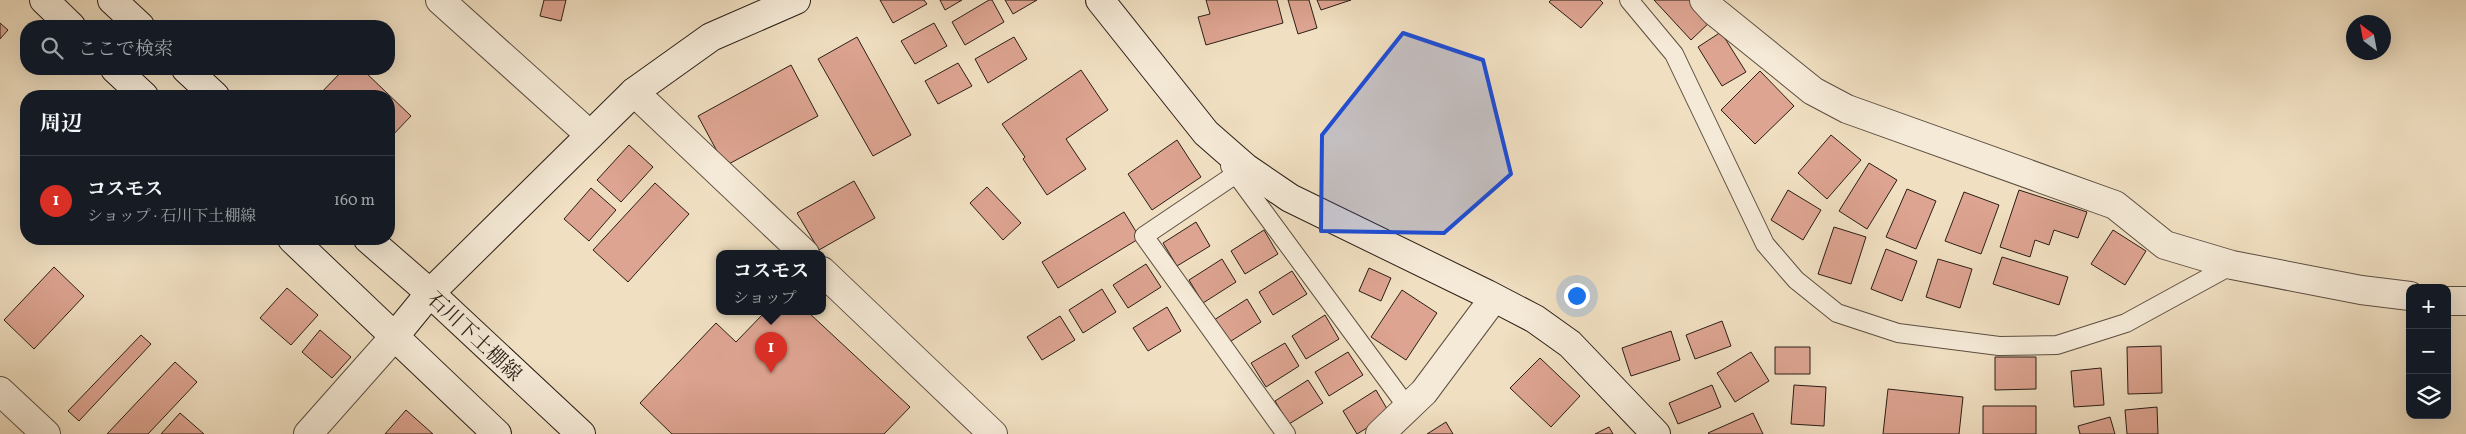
<!DOCTYPE html>
<html lang="ja">
<meta charset="utf-8">
<style>
:root{--surface:#171b24;--page:#20242c;--text:#f1f3f6;--muted:#9ea1a6;--line:#363941;--accent:#d93025}
body{margin:0;font-family:Vollkorn,"Noto Serif JP",serif;background:var(--page);color:var(--text)}
.controls{position:absolute;right:15px;bottom:15px;display:grid;overflow:hidden;border-radius:10px;box-shadow:0 5px 20px #0002}
.controls button{width:45px;height:45px;display:grid;place-items:center;padding:0;border:0;border-bottom:1px solid var(--line);background:var(--surface);color:var(--text);font:25px sans-serif}
.compass{position:absolute;left:2346px;top:15px;width:45px;height:45px;border-radius:50%;background:var(--surface);box-shadow:0 5px 20px #0002;rotate:328deg}
.you{position:absolute;left:1576px;top:295px;width:18px;height:18px;margin:-12px;border:4px solid #fff;border-radius:50%;background:#1a73e8;box-shadow:0 0 0 8px #1a73e833}
.badge{display:grid;place-items:center;width:32px;height:32px;border-radius:50%;background:var(--accent);color:#fff;font-size:16px;font-weight:700}
.pin{position:absolute;translate:-50% -41px;filter:drop-shadow(0 1px 2px #0008)}
.pin::after{content:'';position:absolute;top:26px;width:18px;height:15px;background:inherit;clip-path:polygon(0 0,100% 0,50% 100%)}
.popup{position:absolute;left:716px;top:250px;width:110px;height:65px;box-sizing:border-box;display:grid;place-content:center;border-radius:10px;background:var(--surface);filter:drop-shadow(0 1px 4px #0005);font-size:16px;white-space:nowrap;color:var(--muted)}
.popup b{font-size:19px;color:var(--text)}
.popup::after{content:'';position:absolute;left:50%;top:100%;margin-left:-10px;border:10px solid transparent;border-top-color:var(--surface)}
.list{margin:0;padding:0;list-style:none}
h2{display:flex;justify-content:space-between;align-items:center;height:65px;margin:0;padding:0 20px;font-size:21px}
h2 small{font-size:16px;font-weight:400;color:var(--muted)}
.list li{display:grid;grid-template-columns:32px 1fr auto;gap:15px;align-items:center;box-sizing:border-box;height:90px;padding:0 20px;border-top:1px solid var(--line)}
.list b{display:block;font-size:19px;white-space:nowrap}
.list p{margin:0;font-size:16px;white-space:nowrap;color:var(--muted)}
.list em{font-size:16px;font-style:normal;color:var(--muted)}
.icon{flex:none;width:28px;height:28px;fill:none;stroke:currentColor;stroke-width:2;stroke-linecap:round;stroke-linejoin:round}
.map{position:relative;flex:none;width:2466px;height:434px;overflow:hidden}
.search{position:absolute;background:var(--surface);box-shadow:0 5px 20px #0002;left:20px;top:20px;width:375px;height:55px;display:flex;align-items:center;gap:12px;box-sizing:border-box;padding:0 18px;border-radius:20px;color:var(--muted);font-size:19px}
.panel{position:absolute;background:var(--surface);box-shadow:0 5px 20px #0002;left:20px;top:90px;width:375px;height:155px;border-radius:20px}
.map>svg:first-child{display:block}
.building{fill:#dda491;stroke:#2b1e16}
.lines{fill:none;stroke-linecap:round;stroke-linejoin:round}
.lane-casing{stroke:#5c4e41;stroke-width:20}
.street-casing{stroke:#5c4e41;stroke-width:30}
.secondary-casing{stroke:#2b1e16;stroke-width:30}
.lane{stroke:#f5ead7;stroke-width:18}
.street{stroke:#f5ead7;stroke-width:28}
.secondary{stroke:#f5ead7;stroke-width:28}
.marked{fill:#1d4ed8;fill-opacity:0.2;stroke:#1d4ed8;stroke-width:4;stroke-linejoin:round}
.labels{text-anchor:middle;stroke-width:4;stroke-linejoin:round;paint-order:stroke}
.street-label{font-size:20px;fill:#2b1e16;stroke:#f5ead7}
</style>
<div class="map">
<svg width="2466" height="434" viewBox="0 0 2466 434">
<rect width="100%" height="100%" fill="#f0dfc1"/>
<filter id="stains"><feTurbulence type="fractalNoise" baseFrequency=".004" numOctaves="4"/><feColorMatrix values="0 0 0 0 .2 0 0 0 0 .09 0 0 0 0 .02 0 0 0 .5 -.17"/></filter>
<radialGradient id="worn" r=".72"><stop offset=".6" stop-color="#630" stop-opacity="0"/><stop offset="1" stop-color="#630" stop-opacity=".3"/></radialGradient>
<path class="building" d="M 544,0 L 566,0 L 561,21 L 540,16 Z
M 880,0 L 924,0 L 927,4 L 893,23 Z
M 940,0 L 962,0 L 945,10 Z
M 989,0 L 992,0 L 1004,22 L 965,45 L 952,22 Z
M 1005,0 L 1037,0 L 1013,14 Z
M 1206,0 L 1277,0 L 1283,23 L 1206,45 L 1198,17 L 1210,14 Z
M 1288,0 L 1309,0 L 1317,28 L 1298,34 Z
M 1317,0 L 1351,0 L 1321,10 Z
M 1551,0 L 1600,0 L 1603,3 L 1581,28 L 1549,2 Z
M 1654,0 L 1692,0 L 1711,21 L 1691,40 Z
M 0,23 L 8,30 L 0,39 Z
M 934,23 L 947,46 L 915,64 L 901,41 Z
M 1721,32 L 1746,72 L 1722,86 L 1698,47 Z
M 857,37 L 911,135 L 873,156 L 818,59 Z
M 1014,37 L 1027,59 L 988,83 L 975,59 Z
M 958,63 L 972,86 L 938,104 L 925,81 Z
M 791,65 L 818,116 L 725,166 L 698,116 Z
M 344,69 L 362,69 L 411,116 L 389,139 L 389,96 L 318,96 Z
M 1081,70 L 1108,110 L 1066,139 L 1086,169 L 1047,195 L 1023,159 L 1025,157 L 1002,124 Z
M 1760,71 L 1794,106 L 1755,144 L 1721,110 Z
M 1831,135 L 1861,160 L 1827,199 L 1798,173 Z
M 1177,140 L 1201,177 L 1152,210 L 1128,174 Z
M 629,145 L 653,167 L 621,202 L 597,180 Z
M 1869,163 L 1897,180 L 1867,229 L 1839,211 Z
M 854,181 L 875,218 L 819,250 L 797,213 Z
M 655,183 L 689,214 L 628,282 L 593,250 Z
M 987,187 L 1021,223 L 1003,240 L 970,203 Z
M 591,188 L 616,210 L 589,241 L 564,219 Z
M 1907,189 L 1936,201 L 1916,249 L 1886,237 Z
M 1788,190 L 1821,210 L 1803,240 L 1771,220 Z
M 2019,190 L 2087,212 L 2078,238 L 2054,230 L 2049,245 L 2035,240 L 2030,257 L 2000,247 Z
M 1964,192 L 1999,205 L 1981,254 L 1945,241 Z
M 1124,212 L 1140,238 L 1058,288 L 1042,262 Z
M 1196,222 L 1210,246 L 1177,266 L 1163,243 Z
M 1834,227 L 1866,237 L 1851,284 L 1818,274 Z
M 1264,230 L 1278,254 L 1245,274 L 1231,251 Z
M 2113,230 L 2146,251 L 2125,285 L 2091,264 Z
M 1886,249 L 1917,261 L 1902,301 L 1871,289 Z
M 2002,257 L 2068,277 L 2059,305 L 1993,284 Z
M 1222,259 L 1236,282 L 1203,303 L 1189,280 Z
M 1938,259 L 1972,269 L 1960,308 L 1926,297 Z
M 1146,264 L 1161,287 L 1128,308 L 1113,285 Z
M 54,267 L 84,296 L 34,349 L 4,320 Z
M 1369,268 L 1391,278 L 1381,301 L 1359,291 Z
M 1292,271 L 1307,294 L 1273,315 L 1259,292 Z
M 287,288 L 318,315 L 291,345 L 260,318 Z
M 1102,289 L 1116,312 L 1083,333 L 1069,310 Z
M 1402,290 L 1437,313 L 1406,360 L 1371,337 Z
M 1247,299 L 1261,322 L 1228,343 L 1214,320 Z
M 1167,307 L 1181,331 L 1148,351 L 1133,328 Z
M 765,312 L 808,312 L 910,407 L 884,434 L 672,434 L 640,403 L 716,323 L 736,342 Z
M 1325,315 L 1339,339 L 1306,359 L 1292,336 Z
M 1060,316 L 1075,340 L 1042,360 L 1027,337 Z
M 1722,321 L 1731,346 L 1695,359 L 1686,335 Z
M 320,330 L 351,357 L 332,378 L 302,352 Z
M 1671,331 L 1680,360 L 1631,376 L 1622,348 Z
M 141,335 L 151,344 L 79,421 L 68,411 Z
M 1285,343 L 1299,366 L 1266,387 L 1251,363 Z
M 2161,346 L 2162,393 L 2128,394 L 2127,347 Z
M 1775,347 L 1810,347 L 1810,374 L 1775,374 Z
M 1348,352 L 1363,375 L 1329,396 L 1315,372 Z
M 1751,352 L 1769,381 L 1735,402 L 1717,373 Z
M 1995,357 L 2036,357 L 2036,389 L 1995,390 Z
M 1540,358 L 1580,396 L 1551,427 L 1510,388 Z
M 175,362 L 197,382 L 148,434 L 107,434 Z
M 2101,368 L 2104,405 L 2074,407 L 2071,371 Z
M 1308,380 L 1323,403 L 1289,424 L 1275,401 Z
M 1712,385 L 1721,407 L 1678,424 L 1669,403 Z
M 1794,385 L 1826,387 L 1824,426 L 1791,424 Z
M 1888,389 L 1963,397 L 1959,434 L 1883,434 Z
M 1376,390 L 1390,414 L 1357,434 L 1343,411 Z
M 1983,406 L 2036,406 L 2036,434 L 1983,434 Z
M 2157,407 L 2158,434 L 2127,434 L 2125,410 Z
M 406,410 L 433,434 L 385,434 Z
M 180,413 L 204,434 L 161,434 Z
M 1753,413 L 1763,434 L 1709,434 L 1708,433 Z
M 2110,417 L 2115,434 L 2080,434 L 2078,426 Z
M 1446,422 L 1453,434 L 1427,434 Z
M 1609,427 L 1613,434 L 1595,434 Z"/>
<g class="lines">
<g class="lane-casing">
<path id="lane" d="M 1629,0 L 1674,54 L 1765,244 L 1796,280 L 1837,313 L 1898,333 L 1999,346 L 2057,345 L 2126,323 L 2232,265
M 1230,166 L 1408,408
M 1236,174 L 1144,236 L 1286,434"/>
</g>
<g class="street-casing">
<path id="street" d="M 440,0 L 590,135
M 1704,0 L 1714,11 L 1813,91 L 1847,109 L 2115,205 L 2165,245 L 2232,265 L 2361,290 L 2410,296
M 634,92 L 805,254
M 822,271 L 993,434
M 2447,301 L 2466,301
M 0,391 L 46,434
M 308,434 L 394,337
M 1380,434 L 1424,392 L 1494,298"/>
</g>
<g class="secondary-casing">
<path id="secondary" d="M 44,0 L 71,26
M 112,0 L 140,26
M 1100,0 L 1206,133 L 1246,168 L 1290,198 L 1487,294 L 1535,319 L 1570,344 L 1656,434
M 115,69 L 144,96
M 186,69 L 215,96
M 292,239 L 497,434
M 368,239 L 430,293 L 581,434
M 394,337 L 430,293 L 634,92 L 711,37 L 796,0"/>
</g>
<use href="#lane" class="lane"/>
<use href="#street" class="street"/>
<use href="#secondary" class="secondary"/>
</g>
<path class="marked" d="M 1403,33 L 1483,60 L 1511,174 L 1444,233 L 1321,231 L 1322,135 Z"/>
<g class="labels">
<g class="street-label">
<text transform="translate(475 336) rotate(43)" y="7">石川下土棚線</text>
</g>
</g>
<rect width="100%" height="100%" filter="url(#stains)"/>
<rect width="100%" height="100%" fill="url(#worn)"/>
</svg>
<div class="controls">
<button>+</button>
<button>−</button>
<button><svg class="icon" aria-label="layers" viewBox="0 0 24 24"><path d="M12 4l9 5-9 5-9-5zM3 14l9 5 9-5"/></svg></button>
</div>
<svg class="compass" viewBox="-18 -18 36 36"><path d="M0-13l5 13h-10z" fill="#e53935"/><path d="M0 13l5-13h-10z" fill="#9ea1a6"/></svg>
<div class="you"></div>
<div class="pin badge" style="left:771px;top:373px">1</div>
<div class="popup"><b>コスモス</b>ショップ</div>
<div class="search"><svg class="icon" aria-label="search" viewBox="0 0 24 24"><circle cx="10" cy="10" r="6"/><path d="M15 15l6 6"/></svg>ここで検索</div>
<section class="panel">
<h2>周辺<small></small></h2>
<ul class="list">
<li><span class="badge">1</span><div><b>コスモス</b><p>ショップ · 石川下土棚線</p></div><em>160 m</em></li>
</ul>
</section>
</div>
